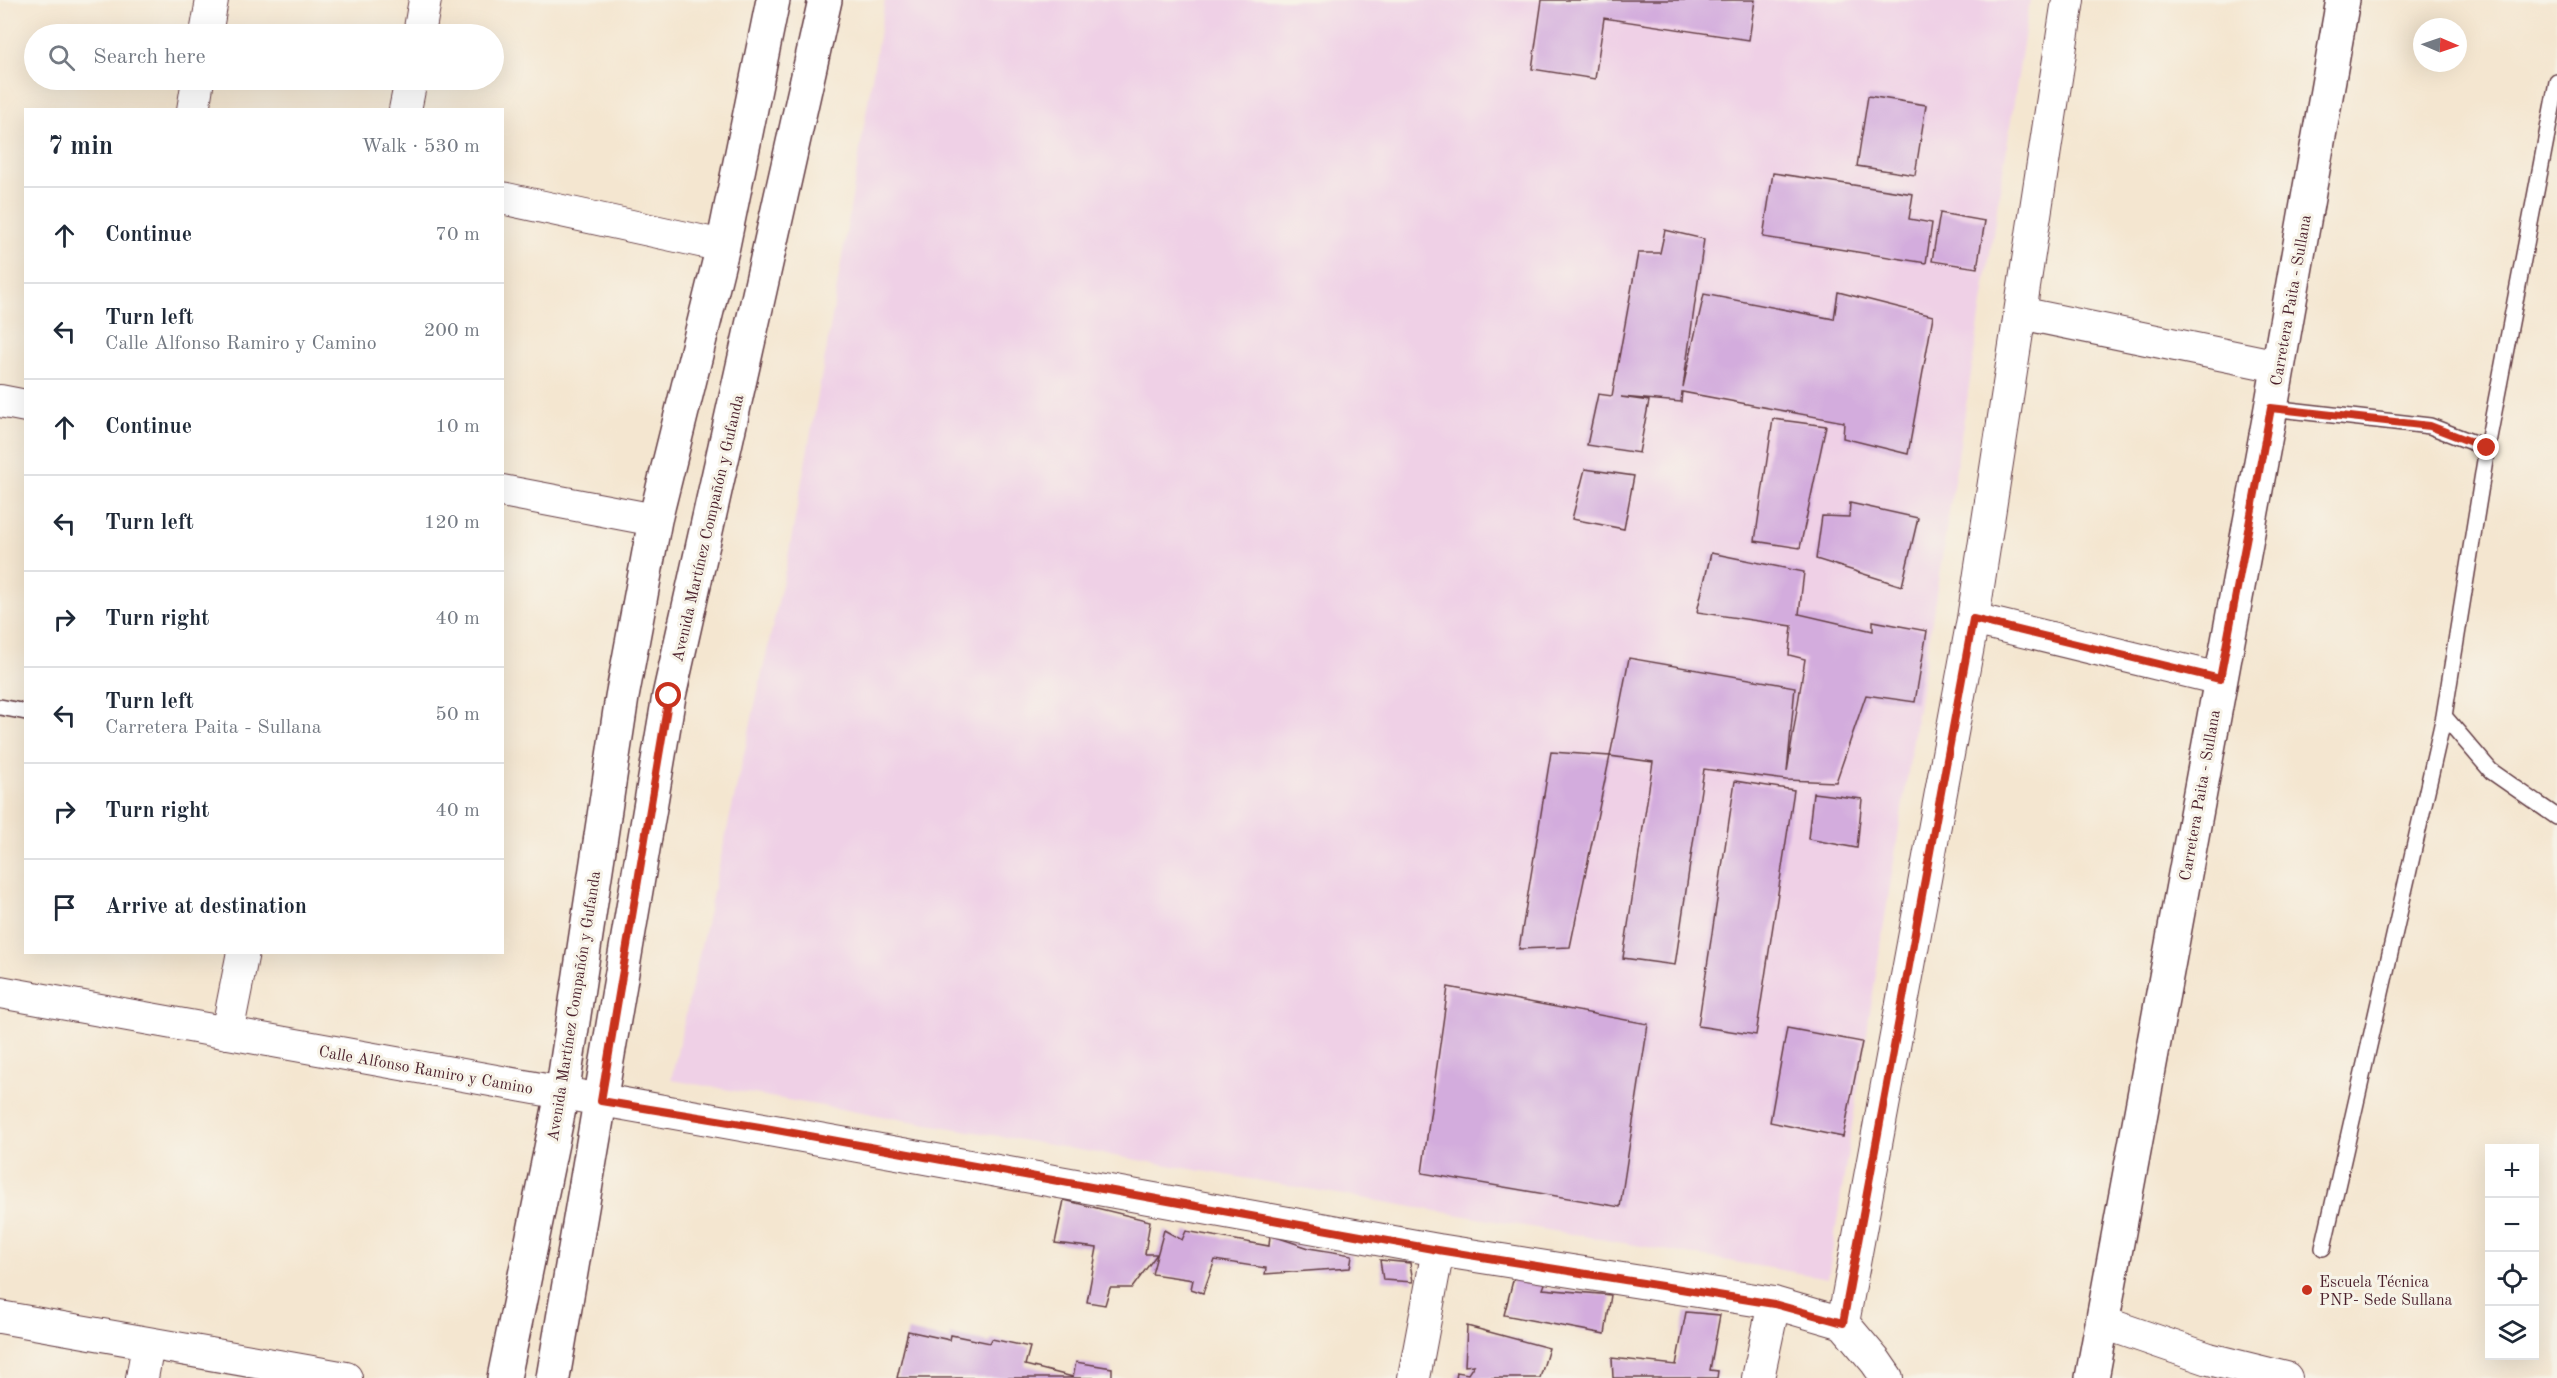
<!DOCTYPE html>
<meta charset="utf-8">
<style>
:root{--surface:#fff;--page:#f2f2f3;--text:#1f2937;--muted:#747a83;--line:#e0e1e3}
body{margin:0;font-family:"Old Standard TT",serif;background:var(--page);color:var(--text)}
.controls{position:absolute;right:18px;bottom:18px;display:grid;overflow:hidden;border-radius:0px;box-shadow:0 6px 24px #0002}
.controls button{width:54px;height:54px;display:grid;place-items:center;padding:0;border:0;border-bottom:2px solid var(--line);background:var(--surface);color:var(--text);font:30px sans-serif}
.compass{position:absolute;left:2413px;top:18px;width:54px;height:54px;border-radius:50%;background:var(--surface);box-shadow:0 6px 24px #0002;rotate:92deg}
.stop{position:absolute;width:18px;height:18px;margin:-14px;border:4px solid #c8321e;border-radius:50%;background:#fff}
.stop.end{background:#c8321e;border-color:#fff;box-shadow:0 2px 6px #0008}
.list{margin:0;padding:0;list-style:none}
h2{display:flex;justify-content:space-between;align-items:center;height:78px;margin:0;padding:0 24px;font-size:26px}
h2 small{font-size:20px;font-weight:400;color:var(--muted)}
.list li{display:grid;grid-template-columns:39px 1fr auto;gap:18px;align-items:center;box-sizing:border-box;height:96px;padding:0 24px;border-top:2px solid var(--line)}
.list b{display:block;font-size:22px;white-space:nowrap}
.list p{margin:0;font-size:20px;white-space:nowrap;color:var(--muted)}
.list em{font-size:20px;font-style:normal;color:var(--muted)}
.icon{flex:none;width:33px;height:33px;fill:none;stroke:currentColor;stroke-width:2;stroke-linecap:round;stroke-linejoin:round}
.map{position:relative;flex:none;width:2557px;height:1378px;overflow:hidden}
.search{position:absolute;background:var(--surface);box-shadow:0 6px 24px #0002;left:24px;top:24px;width:480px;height:66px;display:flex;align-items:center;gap:15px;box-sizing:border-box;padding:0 21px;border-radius:33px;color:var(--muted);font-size:22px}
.panel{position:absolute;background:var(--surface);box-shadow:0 6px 24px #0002;left:24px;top:108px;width:480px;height:846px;border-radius:0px}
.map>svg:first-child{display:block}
.built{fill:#efd0e6}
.building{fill:#d3acdd}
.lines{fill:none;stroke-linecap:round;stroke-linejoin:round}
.service-casing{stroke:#643d44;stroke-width:18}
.minor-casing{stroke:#643d44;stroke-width:34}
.tertiary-casing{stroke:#643d44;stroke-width:36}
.primary-casing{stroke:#643d44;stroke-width:36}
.service{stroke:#fff;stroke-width:15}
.minor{stroke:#fff;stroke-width:32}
.tertiary{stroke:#fff;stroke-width:33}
.primary{stroke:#fff;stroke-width:33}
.route{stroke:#c8321e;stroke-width:8}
.poi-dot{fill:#c8321e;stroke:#f7f3e8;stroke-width:2}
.labels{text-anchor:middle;stroke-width:6;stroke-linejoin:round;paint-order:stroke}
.street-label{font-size:16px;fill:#4a1f2b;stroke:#f7f3e8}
.poi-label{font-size:16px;fill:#4a1f2b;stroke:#f7f3e8;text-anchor:start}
</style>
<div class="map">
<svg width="2557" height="1378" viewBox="0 0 2557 1378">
<rect width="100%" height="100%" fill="#f7f3e8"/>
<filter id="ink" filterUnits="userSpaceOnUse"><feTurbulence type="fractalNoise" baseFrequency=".0167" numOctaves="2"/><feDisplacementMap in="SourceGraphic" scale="12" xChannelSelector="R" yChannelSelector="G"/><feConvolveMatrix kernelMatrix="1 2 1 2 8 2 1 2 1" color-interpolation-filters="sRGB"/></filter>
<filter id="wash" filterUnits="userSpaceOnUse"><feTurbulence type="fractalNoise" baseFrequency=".008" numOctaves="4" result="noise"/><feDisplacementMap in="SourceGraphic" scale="24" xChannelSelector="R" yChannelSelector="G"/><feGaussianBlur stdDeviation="1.35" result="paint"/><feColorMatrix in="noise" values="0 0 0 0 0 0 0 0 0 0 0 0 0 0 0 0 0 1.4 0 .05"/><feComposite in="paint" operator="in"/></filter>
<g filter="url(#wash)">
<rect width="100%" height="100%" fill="#f4e6d0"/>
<path class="built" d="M 885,0 L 2030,0 L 1828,1278 L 671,1080 L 787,562 L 829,335 Z"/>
<g id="blocks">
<path class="building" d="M 1542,0 L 1755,0 L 1749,40 L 1604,18 L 1595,79 L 1532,69 Z
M 1868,96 L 1926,105 L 1915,175 L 1857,166 Z
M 1773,173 L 1913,194 L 1909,219 L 1932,223 L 1926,263 L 1763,237 Z
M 1940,213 L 1985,221 L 1977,268 L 1932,261 Z
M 1665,230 L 1704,239 L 1683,387 L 1704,294 L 1834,319 L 1838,292 L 1933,316 L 1908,454 L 1843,438 L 1844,422 L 1682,392 L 1681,402 L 1621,397 L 1649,401 L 1639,453 L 1587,445 L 1598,394 L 1612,396 L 1638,253 L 1660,253 Z
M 1773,419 L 1826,426 L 1800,548 L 1755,541 Z
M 1585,469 L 1634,476 L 1624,529 L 1572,519 Z
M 1850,503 L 1918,518 L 1902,586 L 1816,559 L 1822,516 L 1849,517 Z
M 1711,553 L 1804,572 L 1799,614 L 1873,631 L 1873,621 L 1927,631 L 1915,702 L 1866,695 L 1836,782 L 1786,780 L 1704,769 L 1675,965 L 1623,958 L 1653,762 L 1610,756 L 1629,658 L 1795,687 L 1787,772 L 1805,659 L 1789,655 L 1792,626 L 1697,612 Z
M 1551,752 L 1610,756 L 1570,947 L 1519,949 Z
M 1735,781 L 1794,790 L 1756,1035 L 1698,1026 Z
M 1813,793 L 1862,799 L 1857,848 L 1808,839 Z
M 1448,987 L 1648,1024 L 1620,1207 L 1422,1173 Z
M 1787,1028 L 1862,1042 L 1843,1137 L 1770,1122 Z
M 1064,1200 L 1150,1221 L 1145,1254 L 1157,1254 L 1132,1288 L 1110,1288 L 1105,1305 L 1087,1302 L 1097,1248 L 1055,1243 Z
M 1164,1230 L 1182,1240 L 1186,1231 L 1269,1246 L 1270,1235 L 1309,1248 L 1352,1255 L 1350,1268 L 1265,1274 L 1266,1268 L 1215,1260 L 1203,1293 L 1191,1289 L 1193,1280 L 1152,1274 Z
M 1380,1260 L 1410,1263 L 1413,1282 L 1383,1280 Z
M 1551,1268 L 1543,1289 L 1611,1295 L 1605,1334 L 1504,1315 L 1516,1269 Z
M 1686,1312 L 1720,1315 L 1710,1370 L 1718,1371 L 1717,1378 L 1613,1378 L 1612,1358 L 1676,1365 Z
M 1467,1326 L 1549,1348 L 1540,1378 L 1456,1378 L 1457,1372 L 1468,1374 L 1474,1365 L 1465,1366 Z
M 908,1331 L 950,1340 L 951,1335 L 990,1343 L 992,1339 L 1030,1347 L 1025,1365 L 1073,1377 L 1076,1362 L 1112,1368 L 1112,1378 L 897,1378 Z"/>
</g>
</g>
<g filter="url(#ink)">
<use href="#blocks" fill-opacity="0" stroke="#643d44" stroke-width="1.5"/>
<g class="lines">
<g class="service-casing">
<path id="service" d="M 2271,408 L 2430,426 L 2487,448
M 0,707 L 26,712
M 2444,716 L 2491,771 L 2557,817
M 2323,1248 L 2444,716 L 2487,448 L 2557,82"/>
</g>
<g class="minor-casing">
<path id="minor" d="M 206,34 L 212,0
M 419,34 L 425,0
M 193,110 L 198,80
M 405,110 L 411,80
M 502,198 L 723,246
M 2020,313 L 2278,366
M 0,401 L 26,406
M 502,491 L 655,520
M 1973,619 L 2220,679
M 0,992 L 1438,1250 L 1774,1303 L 1843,1323 L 1876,1362 L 1887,1378
M 227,1033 L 243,952
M 0,1317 L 346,1378
M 1843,1323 L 1973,619 L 2068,0
M 2104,1323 L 2209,1359 L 2286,1378
M 142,1378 L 148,1345
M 1414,1378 L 1438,1250
M 1758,1378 L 1774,1303"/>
</g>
<g class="tertiary-casing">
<path id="tertiary" d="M 504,1378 L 562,1094 L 622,697 L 655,520 L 723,246 L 773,0
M 553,1378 L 669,696 L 825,0"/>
</g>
<g class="primary-casing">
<path id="primary" d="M 2092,1378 L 2271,408 L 2343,0"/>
</g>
<use href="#service" class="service"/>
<use href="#minor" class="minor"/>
<use href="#tertiary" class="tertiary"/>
<use href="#primary" class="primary"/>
</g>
</g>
<g class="lines" filter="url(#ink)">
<path class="route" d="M 669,696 L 601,1101 L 760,1127 L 1438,1250 L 1774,1304 L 1843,1323 L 1973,619 L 2220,679 L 2271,408 L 2430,426 L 2487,448"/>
</g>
<circle class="poi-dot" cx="2307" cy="1290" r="6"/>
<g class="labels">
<g class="street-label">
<text transform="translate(2290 300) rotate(-80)" y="6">Carretera Paita - Sullana</text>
<text transform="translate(707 528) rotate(-77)" y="6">Avenida Martínez Compañón y Gufanda</text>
<text transform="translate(2199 795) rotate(-80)" y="6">Carretera Paita - Sullana</text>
<text transform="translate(573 1006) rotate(-81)" y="6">Avenida Martínez Compañón y Gufanda</text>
<text transform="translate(426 1069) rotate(10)" y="6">Calle Alfonso Ramiro y Camino</text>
</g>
<g class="poi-label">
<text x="2319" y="1287">Escuela Técnica<tspan x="2319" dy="18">PNP- Sede Sullana</tspan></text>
</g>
</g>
</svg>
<div class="controls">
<button>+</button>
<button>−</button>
<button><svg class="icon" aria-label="locate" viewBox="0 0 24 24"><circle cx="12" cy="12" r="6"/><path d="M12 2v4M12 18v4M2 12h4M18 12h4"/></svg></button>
<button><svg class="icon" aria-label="layers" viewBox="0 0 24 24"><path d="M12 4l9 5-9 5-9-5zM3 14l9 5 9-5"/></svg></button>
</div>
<svg class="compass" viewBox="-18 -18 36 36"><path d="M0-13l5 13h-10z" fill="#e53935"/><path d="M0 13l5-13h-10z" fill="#747a83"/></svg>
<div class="stop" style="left:669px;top:696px"></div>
<div class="stop end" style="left:2487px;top:448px"></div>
<div class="search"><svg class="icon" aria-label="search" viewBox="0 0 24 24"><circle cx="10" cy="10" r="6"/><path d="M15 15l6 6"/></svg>Search here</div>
<section class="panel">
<h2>7 min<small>Walk · 530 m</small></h2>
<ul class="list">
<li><svg class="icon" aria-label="ahead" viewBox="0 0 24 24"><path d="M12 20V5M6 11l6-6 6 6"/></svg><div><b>Continue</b></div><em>70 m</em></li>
<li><svg class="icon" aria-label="left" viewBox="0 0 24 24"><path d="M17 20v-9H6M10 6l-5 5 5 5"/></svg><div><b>Turn left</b><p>Calle Alfonso Ramiro y Camino</p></div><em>200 m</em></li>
<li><svg class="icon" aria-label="ahead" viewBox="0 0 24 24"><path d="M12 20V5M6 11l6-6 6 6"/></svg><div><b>Continue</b></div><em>10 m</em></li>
<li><svg class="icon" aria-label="left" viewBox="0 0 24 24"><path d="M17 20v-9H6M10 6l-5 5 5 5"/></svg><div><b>Turn left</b></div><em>120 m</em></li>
<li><svg class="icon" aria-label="right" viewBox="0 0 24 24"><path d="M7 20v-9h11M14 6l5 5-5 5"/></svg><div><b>Turn right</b></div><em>40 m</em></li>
<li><svg class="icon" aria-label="left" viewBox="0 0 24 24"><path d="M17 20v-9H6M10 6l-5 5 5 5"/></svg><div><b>Turn left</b><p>Carretera Paita - Sullana</p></div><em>50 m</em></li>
<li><svg class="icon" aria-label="right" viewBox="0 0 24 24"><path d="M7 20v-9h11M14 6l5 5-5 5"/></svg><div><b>Turn right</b></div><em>40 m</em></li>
<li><svg class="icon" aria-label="arrive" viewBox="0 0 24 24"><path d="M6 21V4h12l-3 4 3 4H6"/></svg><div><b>Arrive at destination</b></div></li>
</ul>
</section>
</div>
